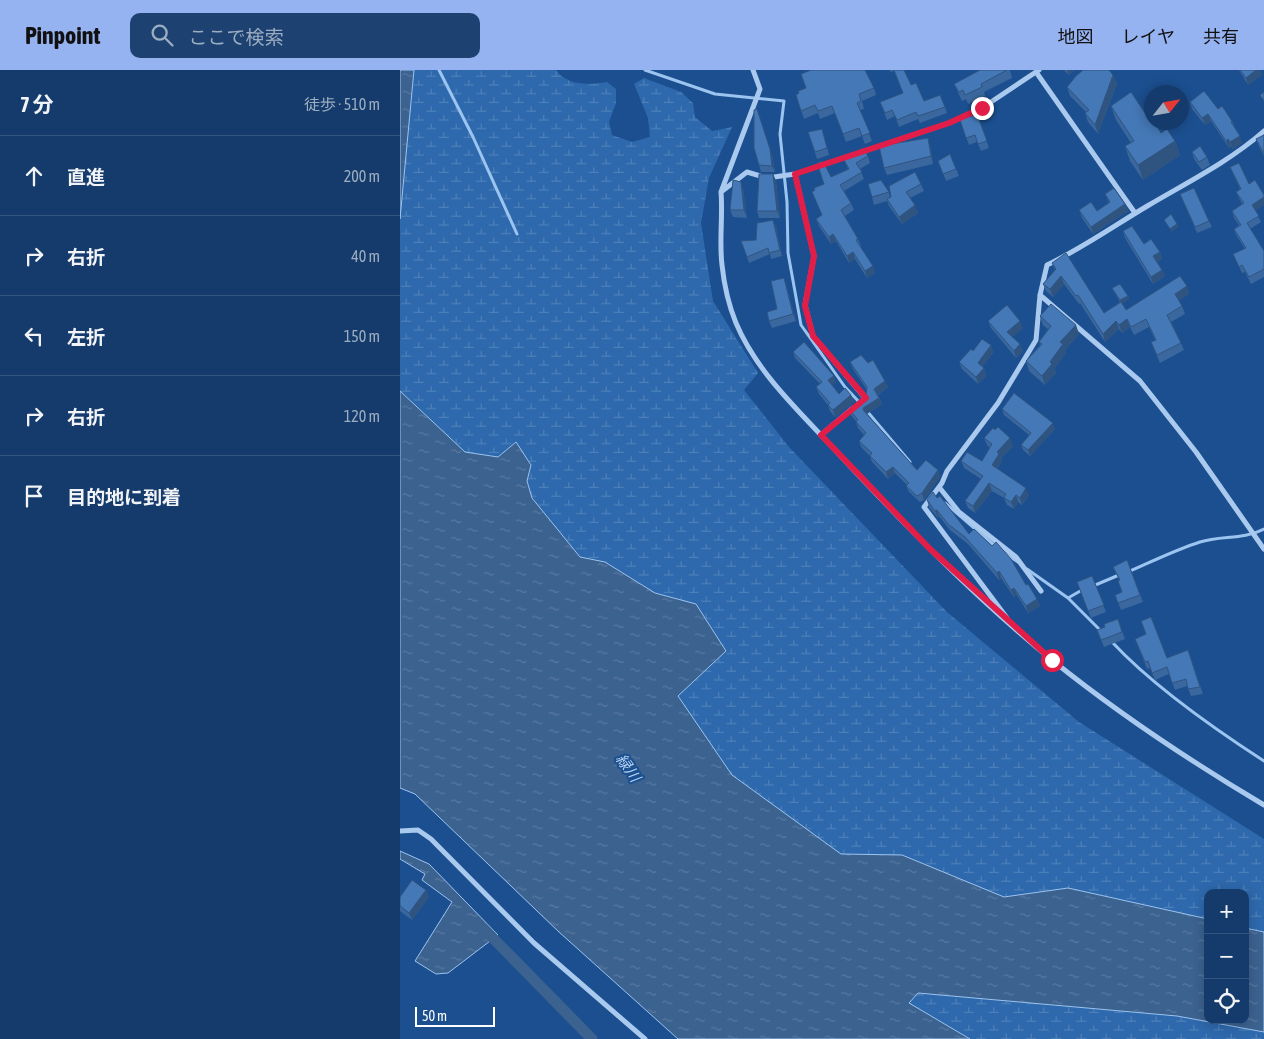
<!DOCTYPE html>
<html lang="ja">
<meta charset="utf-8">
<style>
:root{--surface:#143b6b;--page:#1d4271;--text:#f1f3f6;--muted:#9dadc1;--line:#33557e;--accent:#95b2f1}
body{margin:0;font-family:"Asap Condensed","Noto Sans JP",sans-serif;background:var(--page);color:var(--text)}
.controls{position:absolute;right:15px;bottom:15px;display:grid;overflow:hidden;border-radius:10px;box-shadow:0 2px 12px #0003}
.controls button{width:45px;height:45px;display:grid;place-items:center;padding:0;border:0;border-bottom:1px solid var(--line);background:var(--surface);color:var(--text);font:25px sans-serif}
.compass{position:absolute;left:744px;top:15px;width:45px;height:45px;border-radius:50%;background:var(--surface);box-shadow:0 2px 12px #0003;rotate:59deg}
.scale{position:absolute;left:15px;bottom:12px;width:80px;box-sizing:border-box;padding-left:5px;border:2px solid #fff;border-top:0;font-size:14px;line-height:18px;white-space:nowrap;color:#fff;-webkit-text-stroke:4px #1b4f8f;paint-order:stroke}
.stop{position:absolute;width:15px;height:15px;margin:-11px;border:4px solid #e11d48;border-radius:50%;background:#fff}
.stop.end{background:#e11d48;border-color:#fff;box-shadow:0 1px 5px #0008}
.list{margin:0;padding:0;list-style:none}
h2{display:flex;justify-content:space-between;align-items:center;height:65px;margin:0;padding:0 20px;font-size:21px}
h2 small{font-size:16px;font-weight:400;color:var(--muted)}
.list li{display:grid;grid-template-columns:32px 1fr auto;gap:15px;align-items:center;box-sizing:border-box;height:80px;padding:0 20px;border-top:1px solid var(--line)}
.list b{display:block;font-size:19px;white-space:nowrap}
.list em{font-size:16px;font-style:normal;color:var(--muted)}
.icon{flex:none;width:28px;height:28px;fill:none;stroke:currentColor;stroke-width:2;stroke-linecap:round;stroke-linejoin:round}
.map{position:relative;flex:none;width:864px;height:969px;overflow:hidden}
header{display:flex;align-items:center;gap:30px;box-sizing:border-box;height:70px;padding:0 25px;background:var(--accent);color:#111}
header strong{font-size:24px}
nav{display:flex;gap:28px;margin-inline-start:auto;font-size:18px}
.search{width:350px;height:45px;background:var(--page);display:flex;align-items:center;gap:12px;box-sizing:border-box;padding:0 18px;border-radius:10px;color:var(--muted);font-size:19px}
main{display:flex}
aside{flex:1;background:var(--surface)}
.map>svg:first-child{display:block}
.wetland{fill:url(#wetland-marsh)}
.water{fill:url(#water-ripples);stroke:#9cc4f0}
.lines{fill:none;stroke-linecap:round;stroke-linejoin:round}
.stream{stroke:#9cc4f0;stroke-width:3}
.canal{stroke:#3c6290;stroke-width:11}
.street{stroke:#a9c9ee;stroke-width:5}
.wall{fill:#3a679d}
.shaded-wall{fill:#305480}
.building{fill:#4478b7;stroke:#305480}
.route{stroke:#e11d48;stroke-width:6}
.labels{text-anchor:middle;stroke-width:4;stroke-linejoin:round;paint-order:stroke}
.water-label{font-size:15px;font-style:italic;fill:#b5d3f5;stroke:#1b4f8f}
</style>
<header>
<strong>Pinpoint</strong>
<div class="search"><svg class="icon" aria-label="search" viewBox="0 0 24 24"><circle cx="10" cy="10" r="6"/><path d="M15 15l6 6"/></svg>ここで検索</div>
<nav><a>地図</a><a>レイヤ</a><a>共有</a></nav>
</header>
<main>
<aside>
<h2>7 分<small>徒歩 · 510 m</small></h2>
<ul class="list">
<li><svg class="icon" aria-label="ahead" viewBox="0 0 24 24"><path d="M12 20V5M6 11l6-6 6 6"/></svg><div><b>直進</b></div><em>200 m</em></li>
<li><svg class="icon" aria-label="right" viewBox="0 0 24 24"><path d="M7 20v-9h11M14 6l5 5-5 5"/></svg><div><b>右折</b></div><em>40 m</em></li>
<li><svg class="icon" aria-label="left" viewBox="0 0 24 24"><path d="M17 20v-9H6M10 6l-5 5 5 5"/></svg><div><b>左折</b></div><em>150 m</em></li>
<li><svg class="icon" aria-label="right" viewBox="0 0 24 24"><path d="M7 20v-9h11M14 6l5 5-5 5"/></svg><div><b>右折</b></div><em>120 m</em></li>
<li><svg class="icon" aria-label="arrive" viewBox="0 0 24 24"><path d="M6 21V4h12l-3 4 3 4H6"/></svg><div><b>目的地に到着</b></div></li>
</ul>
</aside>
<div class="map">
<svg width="864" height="969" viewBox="0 0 864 969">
<defs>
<pattern id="wetland-marsh" width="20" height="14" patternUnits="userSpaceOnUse" patternTransform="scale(1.25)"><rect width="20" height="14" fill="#2e69ad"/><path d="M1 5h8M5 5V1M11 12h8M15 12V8" fill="none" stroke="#4d80b9"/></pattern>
<pattern id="water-ripples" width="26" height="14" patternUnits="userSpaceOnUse" patternTransform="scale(1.25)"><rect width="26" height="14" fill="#3c6290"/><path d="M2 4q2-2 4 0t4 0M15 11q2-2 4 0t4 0" fill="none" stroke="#597aa1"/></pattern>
</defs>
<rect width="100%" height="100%" fill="#1b4f8f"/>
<path class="wetland" d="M 0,0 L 156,0 C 168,16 188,15 207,12 L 216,19 L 216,33 L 209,52 L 212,65 L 232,72 L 250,67 L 248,48 L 234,14 L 244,8 L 281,22 L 293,33 L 295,47 L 312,61 L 332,57 L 309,108 L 301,153 L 313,231 L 358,303 L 344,320 L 389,377 L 547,542 L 679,652 L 864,769 L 864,862 L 845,858 L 845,823 L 808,823 L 808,849 L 668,818 L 604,827 L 502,785 L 441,785 L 332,705 L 278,626 L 326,581 L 296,534 L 255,523 L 205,492 L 180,487 L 132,428 L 127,411 L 131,394 L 115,372 L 98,387 L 65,382 L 0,321 Z
M 518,923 L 777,946 L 864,962 L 864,969 L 570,969 L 508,933 Z"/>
<path class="water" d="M 0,0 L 14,0 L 0,149 Z
M 0,321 L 65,382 L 98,387 L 116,372 L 131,395 L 127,411 L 132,428 L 180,487 L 205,492 L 255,523 L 296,534 L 326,581 L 278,626 L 332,705 L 441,784 L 502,785 L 604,827 L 668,818 L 808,849 L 808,950 L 845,950 L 845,858 L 864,862 L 864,962 L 777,946 L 518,923 L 509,933 L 570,969 L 278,969 L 159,862 L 15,724 L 0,718 Z
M 0,781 L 29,794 L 98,865 L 48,903 L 36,904 L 15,891 L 52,832 L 22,810 L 25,804 L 0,789 Z"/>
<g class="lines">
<path class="stream" d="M 39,0 L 73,67 L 117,164
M 245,0 L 315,24 L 384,31 L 380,64 L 387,132 L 388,183 L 401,255 L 445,317 L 460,333
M 466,340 L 510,392
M 545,433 L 595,476
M 604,483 L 618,492
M 627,499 L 668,528 L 702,562
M 728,502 C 751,492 775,480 800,472 C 821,465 843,470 864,459
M 693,516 L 719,505
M 668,528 L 682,520
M 712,572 C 753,616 813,658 864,691"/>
<path class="canal" d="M 83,858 L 192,969"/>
<path class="street" d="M 353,0 L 360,19 L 321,122 C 323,147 319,171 322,195 C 324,214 329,236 336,253 C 357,303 400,342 436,381 C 504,454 574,527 652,590 C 719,644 790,691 864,735
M 636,2 L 735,143
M 395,104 L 414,186 L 405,235 L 413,266 L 465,328 L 462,331
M 321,122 L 347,102 L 367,108 L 395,104 L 549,53 L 582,38 L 639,0
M 640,225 L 740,311 L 796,382 L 864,479
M 421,365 L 453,338
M 539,417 L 559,442 L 616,487 L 641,521
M 607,548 L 524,437 L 542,413 L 547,401 L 598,333 L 636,270 L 640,225 L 647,195 C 683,178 715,155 749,135 C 788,112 830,91 864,61
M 0,761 L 18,760 L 31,769 L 134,873 L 245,969"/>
</g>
<path class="wall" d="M 490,0 L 504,0 L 511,15 L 524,31 L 545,37 L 547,43 L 520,53 L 518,49 L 499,57 L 495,46 L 487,50 L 480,32 L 503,23 L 494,1 L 490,2 Z
M 579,0 L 610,0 L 612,8 L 584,22 L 585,26 L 568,34 L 566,29 L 562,31 L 554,14 L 580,1 Z
M 664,0 L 675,0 L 669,5 Z
M 839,0 L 860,0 L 862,5 L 848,15 Z
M 713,5 L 717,14 L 698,64 L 688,52 L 685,43 L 686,42 L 670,26 L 667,17 Z
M 474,18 L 476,25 L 462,31 L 464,39 L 460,40 L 472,71 L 465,74 L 462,66 L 446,72 L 435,43 L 420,49 L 418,43 L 404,49 L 396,25 L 399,23 Z
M 790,32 L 818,39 L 832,51 L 842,73 L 833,79 L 831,76 L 829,78 L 811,51 L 805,55 L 792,39 Z
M 711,36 L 749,49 L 761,63 L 775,71 L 780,85 L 743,110 L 730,91 L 725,76 L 731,73 L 716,50 Z
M 577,44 L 589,78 L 581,81 L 577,72 L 569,75 L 560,50 Z
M 408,62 L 424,66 L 429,85 L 417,89 Z
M 864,66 L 864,86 L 859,77 L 856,69 Z
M 530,75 L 533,94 L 487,105 L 484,98 Z
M 792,82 L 807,87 L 810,95 L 802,100 L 794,89 Z
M 550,84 L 559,106 L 546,111 L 538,91 Z
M 372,85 L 375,102 L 361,102 L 359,95 Z
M 468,86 L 470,93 L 460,99 L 464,109 L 444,121 L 451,133 L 454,140 L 445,146 L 458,169 L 461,176 L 460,176 L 475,203 L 467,208 L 455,189 L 449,193 L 436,171 L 431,174 L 419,156 L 416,149 L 422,145 L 412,122 L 424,114 L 431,107 L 448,99 L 443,88 Z
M 830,97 L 849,114 L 864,125 L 864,135 L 855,140 L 861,152 L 850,159 L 864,181 L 864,207 L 851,214 L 845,202 L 842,203 L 833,184 L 845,179 L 836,165 L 834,159 L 839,155 L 834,148 L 832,141 L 842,134 L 836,122 L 840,119 Z
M 373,104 L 376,111 L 380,148 L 359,148 L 357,141 Z
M 521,114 L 524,121 L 510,128 L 518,143 L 502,154 L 489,136 L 487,131 L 474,135 L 472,127 L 489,122 L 490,128 Z
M 343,119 L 347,148 L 333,147 L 330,140 Z
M 705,124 L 725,134 L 728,141 L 693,164 L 682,148 L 679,140 L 697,141 L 709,133 Z
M 780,124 L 809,151 L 812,157 L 797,163 Z
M 376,156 L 382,186 L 371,189 L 370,184 L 349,193 L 341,171 L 356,170 Z
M 723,161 L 760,182 L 762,189 L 757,192 L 762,200 L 765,206 L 753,214 L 725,168 Z
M 652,193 L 704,243 L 720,232 L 714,222 L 712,218 L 728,226 L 729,229 L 722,233 L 726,240 L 787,216 L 789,224 L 779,230 L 782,236 L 785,244 L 771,252 L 781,273 L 784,280 L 760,293 L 754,280 L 751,272 L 755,270 L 749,257 L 734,265 L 730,257 L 722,263 L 719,259 L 705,272 L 680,233 L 679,234 L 664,214 L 653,227 L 646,221 L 643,214 L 655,200 Z
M 384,208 L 396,251 L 372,258 L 369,251 L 377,239 Z
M 640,246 L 679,264 L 665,280 L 666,283 L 654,299 L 656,303 L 645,315 L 629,301 L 626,291 L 640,275 L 639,272 L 648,259 L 643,255 Z
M 588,251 L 623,258 L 612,267 L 620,274 L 623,281 L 616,288 L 591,258 Z
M 591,275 L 593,283 L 582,297 L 584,298 L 586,306 L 578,314 L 562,299 L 559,292 L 573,281 Z
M 393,282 L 436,312 L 432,315 L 439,324 L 451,325 L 454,332 L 435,347 L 430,341 L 428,335 L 419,324 L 416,317 L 420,314 L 395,288 Z
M 450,292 L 468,293 L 488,317 L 478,325 L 482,334 L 467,344 L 517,400 L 538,400 L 540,407 L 524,430 L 520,432 L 509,422 L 506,416 L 507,415 L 495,403 L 488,409 L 472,392 L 470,386 L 461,377 L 459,371 L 464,365 L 458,358 L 456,352 L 456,351 L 451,345 L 449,339 L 466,325 L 467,320 L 453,299 Z
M 602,339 L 655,359 L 630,386 L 623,380 L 621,375 L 629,365 L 604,345 Z
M 584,368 L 613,376 L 601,388 L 602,391 L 597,399 L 629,425 L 622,435 L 618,432 L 614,439 L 607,435 L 604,428 L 592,421 L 575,443 L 568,438 L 565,431 L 581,409 L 564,398 L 561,391 L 582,391 L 590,378 L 587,375 Z
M 537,428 L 569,464 L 626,515 L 637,529 L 640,536 L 628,543 L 617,525 L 614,527 L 601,508 L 599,510 L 568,474 L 550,460 L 539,446 L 538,448 L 529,437 L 527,430 Z
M 727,490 L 743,532 L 721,540 L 715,525 L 722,522 L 719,510 L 713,497 Z
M 692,506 L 706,542 L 691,548 L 677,512 Z
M 718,549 L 725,569 L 704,577 L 697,560 L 705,557 Z
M 735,569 L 767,588 L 788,580 L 803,624 L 791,626 L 787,616 L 775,620 L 769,604 L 755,610 L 750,598 L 747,599 Z
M 26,820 L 29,827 L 12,850 L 0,841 L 0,827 Z"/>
<path class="shaded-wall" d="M 667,0 L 675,0 L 669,5 Z
M 856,0 L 860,0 L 862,5 L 848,15 L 846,8 Z
M 713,5 L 717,14 L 698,64 L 695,55 Z
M 808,44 L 811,51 L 805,55 L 802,48 Z
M 359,46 L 372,85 L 375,102 L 372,96 Z
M 840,66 L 842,73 L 833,79 L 830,72 Z
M 528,68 L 530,75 L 533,94 L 531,86 Z
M 828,69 L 831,76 L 829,78 L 826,71 Z
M 775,71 L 780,85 L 743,110 L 738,95 Z
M 373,104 L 376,111 L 380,148 L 377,141 Z
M 341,112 L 343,119 L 347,148 L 344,140 Z
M 864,127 L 864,135 L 855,141 L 852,135 Z
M 725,134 L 728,141 L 693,164 L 691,157 Z
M 515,135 L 518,143 L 502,154 L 499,147 Z
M 373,150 L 376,156 L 382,186 L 380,180 Z
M 777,154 L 779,157 L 771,162 L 770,159 Z
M 433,164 L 436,171 L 431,174 L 429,167 Z
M 453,182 L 455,189 L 449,193 L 447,186 Z
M 760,182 L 762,189 L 756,193 L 753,186 Z
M 473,196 L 475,203 L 467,208 L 465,201 Z
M 762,200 L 765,206 L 753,214 L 751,207 Z
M 661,206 L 664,214 L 653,227 L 650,219 Z
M 384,208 L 386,215 L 396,251 L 393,244 Z
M 787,216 L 789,224 L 778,231 L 775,224 Z
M 728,226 L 729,229 L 722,234 L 720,230 Z
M 727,249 L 730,257 L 722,263 L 719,255 Z
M 620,251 L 623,258 L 610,269 L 607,262 Z
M 716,251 L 719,259 L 705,272 L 703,264 Z
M 676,255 L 679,264 L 665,280 L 666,283 L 654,299 L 656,303 L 645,315 L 642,306 L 660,272 Z
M 620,274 L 623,281 L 616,288 L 614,281 Z
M 591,275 L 593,283 L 580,300 L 578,293 Z
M 584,298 L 586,306 L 578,314 L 576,307 Z
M 434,306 L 436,312 L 430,317 L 428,310 Z
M 485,311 L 488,317 L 477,325 L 474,319 Z
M 451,325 L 454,332 L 435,347 L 433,340 Z
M 479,328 L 482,334 L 465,345 L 463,338 Z
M 653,353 L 655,359 L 630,386 L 628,380 Z
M 610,368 L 613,376 L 601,388 L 602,391 L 594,403 L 592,395 L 597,382 Z
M 493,397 L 495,403 L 488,409 L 486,402 Z
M 538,400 L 540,407 L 524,430 L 522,423 Z
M 589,413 L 592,421 L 575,443 L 573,436 Z
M 626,418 L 629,425 L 622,435 L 620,428 Z
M 616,425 L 618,432 L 614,439 L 611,432 Z
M 537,440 L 539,446 L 538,448 L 535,441 Z
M 599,501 L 601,508 L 599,510 L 597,503 Z
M 614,518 L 617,525 L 614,527 L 611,520 Z
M 637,529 L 640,536 L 628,543 L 626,536 Z
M 26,820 L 29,827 L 12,850 L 9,843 Z"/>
<path class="building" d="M 411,0 L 465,0 L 474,18 L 459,24 L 461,31 L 457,33 L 470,63 L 462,66 L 459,58 L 443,64 L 432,36 L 418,41 L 415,35 L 401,41 L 396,25 L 399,23 L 398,21 L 406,18 L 401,4 Z
M 494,0 L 504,0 L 511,15 L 516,13 L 524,31 L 540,25 L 545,37 L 518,46 L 516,42 L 497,50 L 492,40 L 485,43 L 480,32 L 503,23 Z
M 580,0 L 607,0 L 581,14 L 582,17 L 565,25 L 563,20 L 559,22 L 554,14 Z
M 683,0 L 709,0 L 713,5 L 695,55 L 685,43 L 689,40 L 667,17 L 676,6 Z
M 840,0 L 856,0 L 846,8 Z
M 804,21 L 818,39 L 822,36 L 832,51 L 831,52 L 840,66 L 830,72 L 828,69 L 826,71 L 808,44 L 802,48 L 790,32 Z
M 731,22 L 749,49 L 751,48 L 752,52 L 754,52 L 761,63 L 767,59 L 775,71 L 738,95 L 725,76 L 734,71 L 711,36 Z
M 864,22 L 864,31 L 860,25 Z
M 357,39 L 370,79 L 372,96 L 359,95 L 354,78 L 354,40 Z
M 577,44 L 587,71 L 578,74 L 575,65 L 566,68 L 560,50 Z
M 422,59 L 427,78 L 415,82 L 408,62 Z
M 864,65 L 864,84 L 856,69 Z
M 528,68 L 531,86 L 484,98 L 479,76 Z
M 800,76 L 807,87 L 799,92 L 792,82 Z
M 463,78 L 468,86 L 456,93 L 462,102 L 440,115 L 451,133 L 441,140 L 458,169 L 456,170 L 473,196 L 465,201 L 453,182 L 447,186 L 433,164 L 429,167 L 416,149 L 422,145 L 412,122 L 415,120 L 414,118 L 424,114 L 417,93 L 423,91 L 431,107 L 449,99 L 443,88 Z
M 550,84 L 556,99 L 543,104 L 538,91 Z
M 839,93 L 849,114 L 855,110 L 864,125 L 864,127 L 852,135 L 859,146 L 847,153 L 864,181 L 864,199 L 849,207 L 842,195 L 839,197 L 833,184 L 846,178 L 834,159 L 841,155 L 832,141 L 844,133 L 836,122 L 841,119 L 830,97 Z
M 515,102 L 521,114 L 506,122 L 515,135 L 499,147 L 487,129 L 491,127 L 489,116 Z
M 359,104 L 373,104 L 377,141 L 357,141 Z
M 333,110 L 341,112 L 344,140 L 330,140 Z
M 481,110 L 489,122 L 472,127 L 468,114 Z
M 714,118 L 725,134 L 691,157 L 679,140 L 691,132 L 697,141 L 710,132 L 705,124 Z
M 794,118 L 809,151 L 795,157 L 780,124 Z
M 771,144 L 777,154 L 770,159 L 764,150 Z
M 373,150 L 380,180 L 369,183 L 368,178 L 347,187 L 341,171 L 356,170 L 357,153 Z
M 732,156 L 744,174 L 751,169 L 760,182 L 753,186 L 762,200 L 751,207 L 723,161 Z
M 666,183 L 704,243 L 721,232 L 726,240 L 780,206 L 787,216 L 775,224 L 782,236 L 767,245 L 781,273 L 757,285 L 751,272 L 756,270 L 746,249 L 731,257 L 727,249 L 719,255 L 716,251 L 703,264 L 678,225 L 676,226 L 661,206 L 650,219 L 643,214 L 656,199 L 652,193 Z
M 384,208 L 393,244 L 369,251 L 367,242 L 377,239 L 371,211 Z
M 720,214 L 728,226 L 720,230 L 712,218 Z
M 651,234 L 676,255 L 660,272 L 663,274 L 650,292 L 652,294 L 642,306 L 626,291 L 642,274 L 639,272 L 651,256 L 640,246 Z
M 607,235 L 620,251 L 607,262 L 620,274 L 614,281 L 588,251 Z
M 582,269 L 591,275 L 578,293 L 584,298 L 576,307 L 559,292 L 571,279 L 573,281 Z
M 404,272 L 434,306 L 428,310 L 439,324 L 445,318 L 451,325 L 433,340 L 428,335 L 430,333 L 416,317 L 422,312 L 393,282 Z
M 461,285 L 468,293 L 473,290 L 485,311 L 474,319 L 479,328 L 463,338 L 464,341 L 517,400 L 526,390 L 538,400 L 522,423 L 517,426 L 506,416 L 509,413 L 493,397 L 486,402 L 470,386 L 472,383 L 459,371 L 466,363 L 456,352 L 458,350 L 449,339 L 466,325 L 467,317 L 450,292 Z
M 614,323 L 653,353 L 628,380 L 621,375 L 631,363 L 602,339 Z
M 598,357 L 610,368 L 597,382 L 599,384 L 592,395 L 626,418 L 620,428 L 616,425 L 611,432 L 604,428 L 606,424 L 589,413 L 573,436 L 565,431 L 583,406 L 561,391 L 567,382 L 582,391 L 592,374 L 584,368 L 593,358 L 595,360 Z
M 533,422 L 537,428 L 540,426 L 569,464 L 574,459 L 592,476 L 596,472 L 611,489 L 626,515 L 628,514 L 637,529 L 626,536 L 614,518 L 611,520 L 599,501 L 597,503 L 565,467 L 548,454 L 537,440 L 535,441 L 527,430 Z
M 727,490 L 740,525 L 718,533 L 715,525 L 722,522 L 718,511 L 720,510 L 713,497 Z
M 692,506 L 704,535 L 688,541 L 677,512 Z
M 751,547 L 767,588 L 788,580 L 800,617 L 788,619 L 786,609 L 772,613 L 767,597 L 752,603 L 748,591 L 745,592 L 735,569 L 746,564 L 741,551 Z
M 718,549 L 722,562 L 701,570 L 697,560 L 705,557 L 704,554 Z
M 12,810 L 26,820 L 9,843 L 0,836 L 0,827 Z"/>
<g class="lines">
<path class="route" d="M 582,38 L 549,53 L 395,104 L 414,186 L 405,236 L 413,266 L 466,328 L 421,365 L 530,479 L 652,590"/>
</g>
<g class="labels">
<g class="water-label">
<text transform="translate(228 698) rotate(55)" y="5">緑川</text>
</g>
</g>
</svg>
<div class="controls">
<button>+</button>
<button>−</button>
<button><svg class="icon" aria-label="locate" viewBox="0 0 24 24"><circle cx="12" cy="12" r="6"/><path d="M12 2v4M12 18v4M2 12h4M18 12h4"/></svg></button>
</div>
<svg class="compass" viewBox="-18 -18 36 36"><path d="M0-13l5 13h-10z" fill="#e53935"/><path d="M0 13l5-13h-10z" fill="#9dadc1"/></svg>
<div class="scale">50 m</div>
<div class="stop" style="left:652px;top:590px"></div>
<div class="stop end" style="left:582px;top:38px"></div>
</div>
</main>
